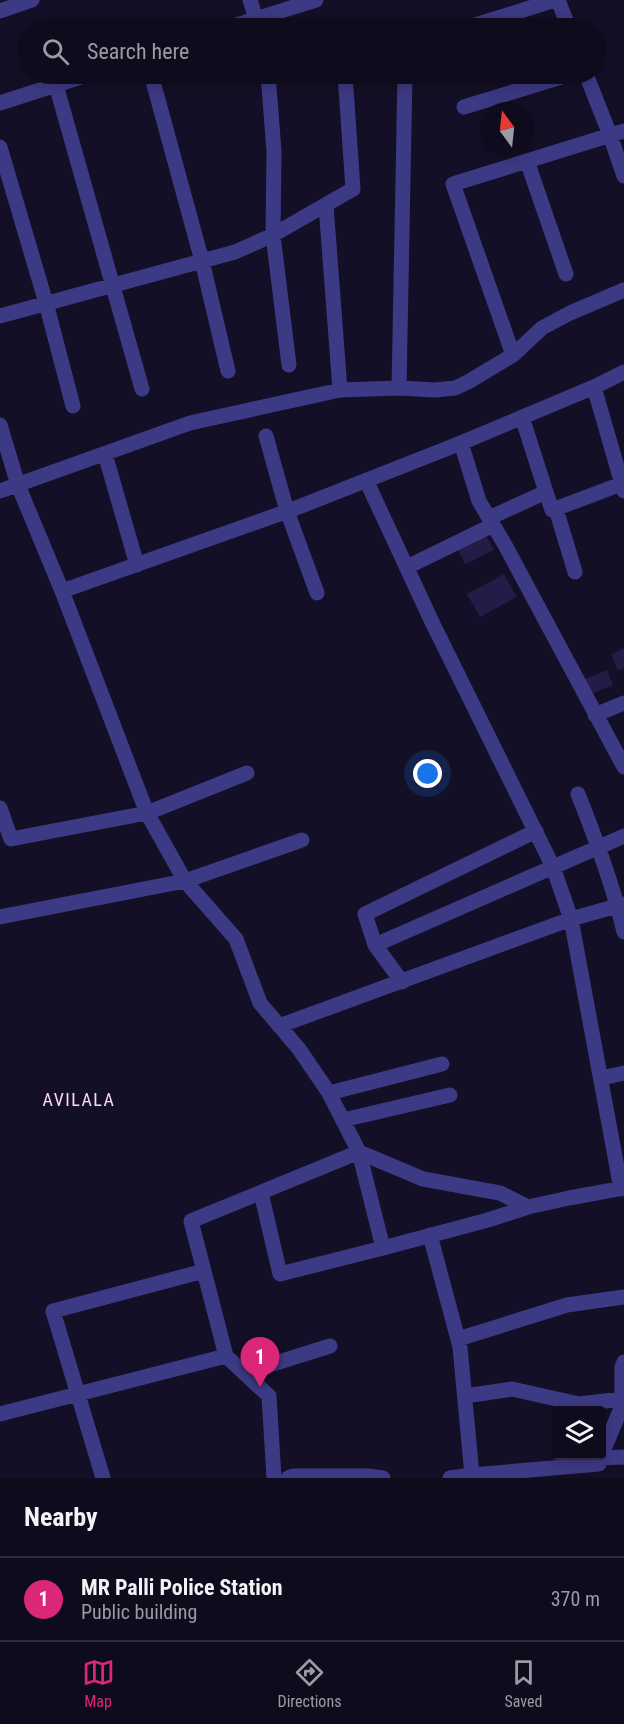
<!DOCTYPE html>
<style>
:root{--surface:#0e0b1c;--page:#171425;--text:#f1f3f6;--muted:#9b9ba3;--line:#2e2b3b;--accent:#db2777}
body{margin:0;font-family:"Roboto Condensed",sans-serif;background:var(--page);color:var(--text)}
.controls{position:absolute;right:18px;bottom:18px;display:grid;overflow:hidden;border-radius:6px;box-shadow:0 3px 15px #0003}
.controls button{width:54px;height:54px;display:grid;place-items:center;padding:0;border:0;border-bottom:2px solid var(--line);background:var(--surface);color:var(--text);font:30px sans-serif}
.compass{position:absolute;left:480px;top:102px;width:54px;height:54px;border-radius:50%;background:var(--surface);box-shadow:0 3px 15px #0003;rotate:345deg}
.you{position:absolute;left:428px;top:774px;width:21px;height:21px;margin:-15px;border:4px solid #fff;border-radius:50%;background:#1a73e8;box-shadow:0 0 0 9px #1a73e833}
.badge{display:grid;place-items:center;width:39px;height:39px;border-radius:50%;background:var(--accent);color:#fff;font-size:20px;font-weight:700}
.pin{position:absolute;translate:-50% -50px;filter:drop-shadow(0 2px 3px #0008)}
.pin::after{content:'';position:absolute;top:32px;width:21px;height:18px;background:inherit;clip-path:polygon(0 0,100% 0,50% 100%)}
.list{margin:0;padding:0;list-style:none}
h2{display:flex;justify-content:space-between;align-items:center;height:78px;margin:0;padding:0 24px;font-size:26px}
h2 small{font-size:20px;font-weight:400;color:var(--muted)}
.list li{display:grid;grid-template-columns:39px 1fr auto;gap:18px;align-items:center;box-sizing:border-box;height:84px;padding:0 24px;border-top:2px solid var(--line)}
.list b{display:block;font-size:22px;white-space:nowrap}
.list p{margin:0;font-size:20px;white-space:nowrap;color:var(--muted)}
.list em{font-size:20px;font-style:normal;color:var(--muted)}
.icon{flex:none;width:33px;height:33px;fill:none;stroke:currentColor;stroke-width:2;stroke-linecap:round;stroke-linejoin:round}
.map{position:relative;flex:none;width:624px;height:1478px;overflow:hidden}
.search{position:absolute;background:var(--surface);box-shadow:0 3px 15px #0003;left:18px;right:18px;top:18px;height:66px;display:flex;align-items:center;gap:15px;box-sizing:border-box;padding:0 21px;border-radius:33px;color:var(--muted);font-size:22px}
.sheet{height:162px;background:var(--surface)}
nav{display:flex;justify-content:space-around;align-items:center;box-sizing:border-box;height:84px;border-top:2px solid var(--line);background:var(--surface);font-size:16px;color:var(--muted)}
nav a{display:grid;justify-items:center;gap:3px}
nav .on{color:var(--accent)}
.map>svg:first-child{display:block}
.building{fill:#241b47}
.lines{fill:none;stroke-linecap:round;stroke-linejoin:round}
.minor{stroke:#3d3a85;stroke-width:15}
.labels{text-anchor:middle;stroke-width:6;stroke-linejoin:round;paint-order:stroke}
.quarter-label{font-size:18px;letter-spacing:1.5px;fill:#ffd6f0;stroke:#130f26}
</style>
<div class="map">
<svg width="624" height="1478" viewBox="0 0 624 1478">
<rect width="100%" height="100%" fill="#130f26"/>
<path class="building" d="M 486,535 L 494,550 L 465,564 L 458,550 Z
M 504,574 L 517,597 L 480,617 L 467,594 Z
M 624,648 L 624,668 L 618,671 L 611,654 Z
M 607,670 L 613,685 L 591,694 L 585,679 Z"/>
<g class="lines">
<path class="minor" d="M 250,0 L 259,28
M 558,0 L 569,28
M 0,11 L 32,0
M 227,28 L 316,0
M 466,28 L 555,0
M 151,74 L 202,261 L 228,371
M 268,74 L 274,151 L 273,235 L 289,365
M 586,74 L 610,135 L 624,176
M 56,85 L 142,389
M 0,103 L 90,74
M 464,107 L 571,74
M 0,147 L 46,303 L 73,406
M 527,161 L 566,274
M 326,205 L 340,390
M 0,316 L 235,252 L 273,235 L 353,189 L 345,74
M 513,355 L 453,184 L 624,131
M 594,387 L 624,491
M 399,388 L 405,74
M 522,417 L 546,492
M 0,425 L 18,485 L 62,591 L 147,813 L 185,881 L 236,939 L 260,1003 L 299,1049 L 329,1093 L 359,1152 L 383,1248 L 488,1220 L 528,1207 L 569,1198 L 624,1188
M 266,436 L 287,511 L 317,593
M 461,443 L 479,501 L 505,545 L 624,767
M 105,454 L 137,565
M 366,480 L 432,622 L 553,867 L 571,919 L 621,1189
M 0,491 L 190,423 L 340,390 L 399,388 L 435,390 L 455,388 L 468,382 L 513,355 L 542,328 L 570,313 L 624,290
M 556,509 L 575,572
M 489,518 L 546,492 L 552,510 L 624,483
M 407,567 L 493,525
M 62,591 L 291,510 L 461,443 L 594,387 L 624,372
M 595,715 L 624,703
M 578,794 C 596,839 613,885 624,932
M 0,808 L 11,839 L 147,813 L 247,773
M 0,917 L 185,881 L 302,840
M 375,945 L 365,914 L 536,831
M 402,982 L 375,945 L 624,836
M 279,1026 L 571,919 L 624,904
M 601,1078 L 624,1073
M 329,1093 L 442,1064
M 343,1120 L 450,1095
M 261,1193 L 280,1274 L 383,1248
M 430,1235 L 460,1347 L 472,1475 L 599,1464
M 458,1339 L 567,1305 L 624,1297
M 244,1373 L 330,1346
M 465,1396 L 512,1389 L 579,1404 L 622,1399
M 0,1414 L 226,1356
M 602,1454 L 622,1406 L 622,1367 L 624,1362
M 600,1458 L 624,1457
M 103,1478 L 53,1311 L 204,1271
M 274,1478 L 269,1396 L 226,1356 L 191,1221 L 359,1152 L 423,1179 L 500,1193 L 528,1207
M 288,1478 L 293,1476 L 368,1476 L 383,1478
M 450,1478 L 472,1475"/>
</g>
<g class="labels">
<g class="quarter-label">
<text x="79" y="1106">AVILALA</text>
</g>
</g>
</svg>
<div class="controls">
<button><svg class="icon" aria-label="layers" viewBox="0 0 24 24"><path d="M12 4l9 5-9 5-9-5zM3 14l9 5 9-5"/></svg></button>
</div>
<svg class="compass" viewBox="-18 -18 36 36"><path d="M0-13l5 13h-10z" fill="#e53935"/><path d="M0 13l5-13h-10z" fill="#9b9ba3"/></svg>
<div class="you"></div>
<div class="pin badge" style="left:260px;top:1387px">1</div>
<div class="search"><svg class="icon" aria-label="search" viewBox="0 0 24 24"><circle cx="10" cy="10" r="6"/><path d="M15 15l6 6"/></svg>Search here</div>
</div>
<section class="sheet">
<h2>Nearby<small></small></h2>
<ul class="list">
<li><span class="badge">1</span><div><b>MR Palli Police Station</b><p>Public building</p></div><em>370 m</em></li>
</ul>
</section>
<nav>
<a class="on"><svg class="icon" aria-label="map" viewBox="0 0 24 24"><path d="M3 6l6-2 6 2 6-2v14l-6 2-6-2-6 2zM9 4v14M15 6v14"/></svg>Map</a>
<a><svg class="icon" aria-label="directions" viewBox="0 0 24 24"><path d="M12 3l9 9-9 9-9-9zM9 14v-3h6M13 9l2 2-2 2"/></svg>Directions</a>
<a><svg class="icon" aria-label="saved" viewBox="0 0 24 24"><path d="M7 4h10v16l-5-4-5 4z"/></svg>Saved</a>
</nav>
